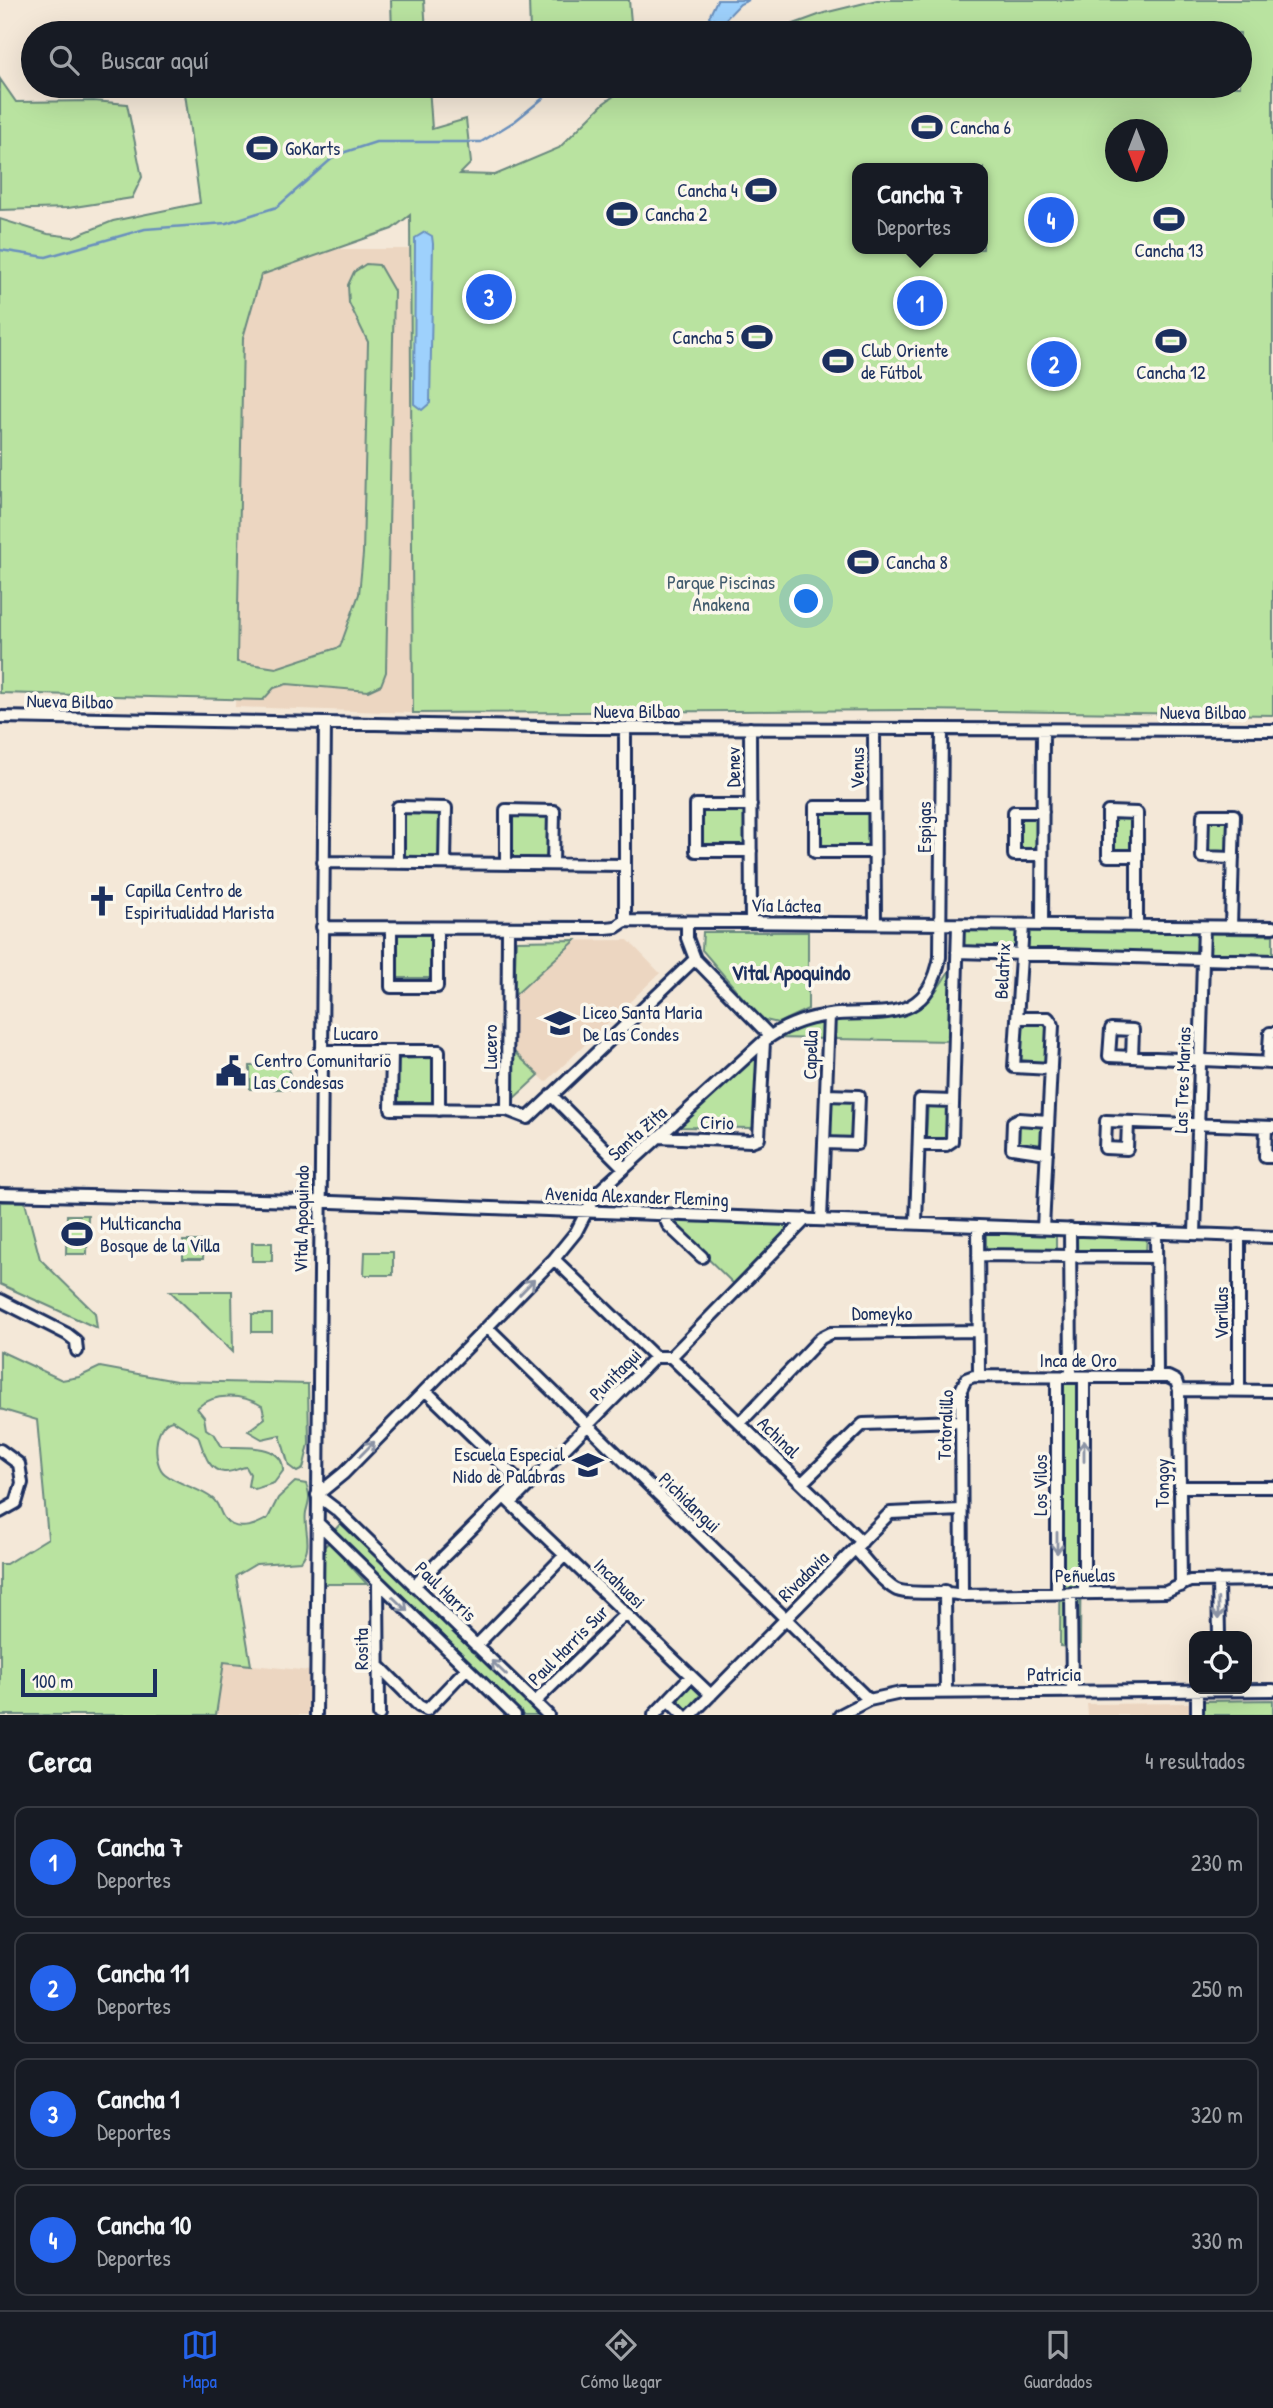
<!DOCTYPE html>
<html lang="es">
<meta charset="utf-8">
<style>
:root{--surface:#171b24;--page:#242831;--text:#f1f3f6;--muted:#9ea1a6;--line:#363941;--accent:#2563eb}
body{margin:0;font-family:"Patrick Hand",sans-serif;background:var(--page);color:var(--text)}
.controls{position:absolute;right:21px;bottom:21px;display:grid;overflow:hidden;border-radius:14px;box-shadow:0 7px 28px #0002}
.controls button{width:63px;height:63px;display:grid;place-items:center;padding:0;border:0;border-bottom:2px solid var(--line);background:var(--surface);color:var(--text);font:35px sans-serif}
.compass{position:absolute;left:1105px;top:119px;width:63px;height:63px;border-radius:50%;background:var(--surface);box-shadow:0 7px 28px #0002;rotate:180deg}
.scale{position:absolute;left:21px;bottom:18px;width:136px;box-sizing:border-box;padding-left:7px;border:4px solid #1b2f5e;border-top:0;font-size:19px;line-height:24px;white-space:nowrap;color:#1b2f5e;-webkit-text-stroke:5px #fbf7ec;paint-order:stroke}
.you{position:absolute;left:807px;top:602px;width:24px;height:24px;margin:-18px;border:5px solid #fff;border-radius:50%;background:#1a73e8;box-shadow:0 0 0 10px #1a73e833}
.badge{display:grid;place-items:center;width:46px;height:46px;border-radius:50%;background:var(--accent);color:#fff;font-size:23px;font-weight:700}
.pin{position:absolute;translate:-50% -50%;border:4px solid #fff;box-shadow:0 2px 7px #0006}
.popup{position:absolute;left:852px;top:163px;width:136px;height:91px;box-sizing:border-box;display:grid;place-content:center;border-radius:14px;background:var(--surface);filter:drop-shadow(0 2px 5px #0005);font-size:23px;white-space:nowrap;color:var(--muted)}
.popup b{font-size:26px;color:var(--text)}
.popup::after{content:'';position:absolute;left:50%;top:100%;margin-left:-14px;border:14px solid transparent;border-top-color:var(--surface)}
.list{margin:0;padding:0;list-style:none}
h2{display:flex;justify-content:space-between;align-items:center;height:91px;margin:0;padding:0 28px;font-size:30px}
h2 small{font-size:23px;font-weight:400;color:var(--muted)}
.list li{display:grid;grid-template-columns:46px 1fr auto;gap:21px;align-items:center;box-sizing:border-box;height:112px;margin:0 14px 14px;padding:0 14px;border:2px solid var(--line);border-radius:14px}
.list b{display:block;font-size:26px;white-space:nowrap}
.list p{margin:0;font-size:23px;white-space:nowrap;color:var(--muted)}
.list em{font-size:23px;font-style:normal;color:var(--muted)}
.icon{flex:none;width:38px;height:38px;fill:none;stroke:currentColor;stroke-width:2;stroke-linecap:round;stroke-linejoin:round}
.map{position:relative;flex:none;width:1273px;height:1715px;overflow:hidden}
.search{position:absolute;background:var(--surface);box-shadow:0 7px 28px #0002;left:21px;right:21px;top:21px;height:77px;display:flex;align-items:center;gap:18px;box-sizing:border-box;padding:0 24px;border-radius:38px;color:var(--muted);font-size:26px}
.sheet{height:595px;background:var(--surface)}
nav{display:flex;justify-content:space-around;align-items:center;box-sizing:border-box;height:98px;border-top:2px solid var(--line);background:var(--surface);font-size:19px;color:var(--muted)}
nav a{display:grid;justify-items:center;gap:4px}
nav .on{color:var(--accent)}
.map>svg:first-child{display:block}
.built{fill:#ecd6c1}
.green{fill:#b9e3a0;stroke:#6a897f;stroke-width:2;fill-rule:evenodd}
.water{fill:#9ed1fc;stroke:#6a90bd;stroke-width:2}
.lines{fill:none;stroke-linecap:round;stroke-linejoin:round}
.stream{stroke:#6a90bd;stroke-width:2.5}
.minor-casing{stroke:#1b2f5e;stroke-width:16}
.minor{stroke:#fbf7ec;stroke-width:10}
.oneway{stroke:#8b93a5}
.labels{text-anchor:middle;stroke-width:7;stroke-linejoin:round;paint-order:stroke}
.poi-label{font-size:19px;fill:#1b2f5e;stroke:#fbf7ec;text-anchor:start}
.park-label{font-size:19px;fill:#425c6e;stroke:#fbf7ec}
.street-label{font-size:19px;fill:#1b2f5e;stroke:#fbf7ec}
.neighbourhood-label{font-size:21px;font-weight:bold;fill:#1b2f5e;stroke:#fbf7ec}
</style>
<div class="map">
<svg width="1273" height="1715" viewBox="0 0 1273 1715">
<rect width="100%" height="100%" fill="#f4e8d8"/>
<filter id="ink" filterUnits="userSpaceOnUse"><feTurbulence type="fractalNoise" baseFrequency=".0143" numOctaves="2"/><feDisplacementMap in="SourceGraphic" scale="14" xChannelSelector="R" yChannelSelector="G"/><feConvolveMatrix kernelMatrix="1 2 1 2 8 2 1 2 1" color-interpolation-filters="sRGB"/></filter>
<g filter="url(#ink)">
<path class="built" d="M 337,249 L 410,249 L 413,713 L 235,707 L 243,338 L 261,275 Z
M 628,940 L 660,973 L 546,1082 L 512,1050 L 516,941 Z
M 224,1662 L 310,1671 L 309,1715 L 216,1715 Z
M 1193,1703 L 1193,1715 L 1088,1715 L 1087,1704 Z"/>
<path class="green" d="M 391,0 L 424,0 L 426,33 L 392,33 Z
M 529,0 L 629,0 L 632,33 L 530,33 Z
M 877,0 L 1273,0 L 1273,715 L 919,710 L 413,713 L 410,215 L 392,229 L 261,275 L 243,338 L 237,662 L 276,668 L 340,647 L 359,594 L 363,554 L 368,342 L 349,303 L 348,285 L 354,272 L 366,264 L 379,265 L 394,291 L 386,672 L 381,685 L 368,691 L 287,684 L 274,688 L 263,700 L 0,693 L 0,219 L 48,234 L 73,237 L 113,221 L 200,203 L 184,86 L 429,86 L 432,129 L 466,119 L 471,163 L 460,174 L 495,175 L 559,148 L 604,103 L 628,86 L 1240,86 L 1240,33 L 769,33 L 824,13 ZM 1116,130 L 1158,130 L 1158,172 L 1116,172 ZM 857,168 L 983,168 L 983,249 L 857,249 Z
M 0,79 L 16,102 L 94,101 L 127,104 L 142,177 L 132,198 L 68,208 L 0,210 Z
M 703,808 L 749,808 L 749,849 L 702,849 Z
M 868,809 L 868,847 L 820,848 L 820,810 Z
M 404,810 L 440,810 L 439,857 L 403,857 Z
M 512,816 L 548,816 L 548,860 L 512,861 Z
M 1018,816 L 1038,816 L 1039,851 L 1019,851 Z
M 1113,817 L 1133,817 L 1133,852 L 1113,852 Z
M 1229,818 L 1230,853 L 1209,853 L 1209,819 Z
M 962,928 L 1273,935 L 1273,959 L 963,949 Z
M 703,932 L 808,932 L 808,1009 L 778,1023 L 761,1019 L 702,950 Z
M 397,935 L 432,935 L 432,978 L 397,978 Z
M 576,940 L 514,996 L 516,941 Z
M 950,970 L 952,1041 L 772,1038 C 794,1027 815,1022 840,1020 C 870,1018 897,1023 923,1004 C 934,997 942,981 950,970 Z
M 1019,1023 L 1047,1023 L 1047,1063 L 1018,1063 Z
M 512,1050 L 539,1075 L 511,1101 Z
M 757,1053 L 754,1128 L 674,1127 Z
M 432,1058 L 432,1102 L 397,1102 L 397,1059 Z
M 289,1065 L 290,1089 L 250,1089 L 250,1066 Z
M 827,1101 L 852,1102 L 851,1139 L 825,1137 Z
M 928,1103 L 947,1104 L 946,1140 L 926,1139 Z
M 1018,1124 L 1045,1125 L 1044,1148 L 1017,1147 Z
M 0,1202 L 25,1202 L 40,1259 L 95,1313 L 97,1328 L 0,1284 Z
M 67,1215 L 88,1215 L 87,1254 L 66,1254 Z
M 665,1217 L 795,1222 L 734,1284 Z
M 986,1234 L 1056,1234 L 1056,1252 L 986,1252 Z
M 1076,1234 L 1147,1235 L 1146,1253 L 1076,1252 Z
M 183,1241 L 204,1241 L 203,1259 L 183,1259 Z
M 252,1243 L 272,1243 L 272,1261 L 252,1261 Z
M 365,1252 L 393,1252 L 393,1275 L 364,1275 Z
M 170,1291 L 232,1291 L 233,1352 Z
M 252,1314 L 272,1314 L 272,1332 L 252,1332 Z
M 0,1351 L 62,1380 L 79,1377 L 100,1367 L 176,1381 L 308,1384 L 309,1444 L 303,1469 L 297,1472 L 289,1466 L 280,1435 L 262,1439 L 248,1431 L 265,1418 L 262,1406 C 243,1394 214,1392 197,1408 L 204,1417 L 206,1429 L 215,1435 L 222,1447 C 242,1448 284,1442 283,1471 L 274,1483 L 255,1489 L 248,1486 L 250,1474 L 246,1467 C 239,1468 231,1473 224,1472 C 207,1471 203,1448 198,1436 L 172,1420 C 153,1424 152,1464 165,1474 C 179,1485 200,1488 213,1499 C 219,1504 220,1513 224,1518 C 235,1533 255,1526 268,1518 L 278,1498 L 295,1482 L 306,1484 C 311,1497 309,1500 306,1512 C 303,1529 314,1545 301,1561 L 256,1564 L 236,1576 L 251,1665 L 224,1662 L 216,1715 L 0,1715 L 0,1564 L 6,1564 L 48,1538 L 37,1420 L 0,1409 Z
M 1082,1380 L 1080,1648 L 1060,1646 L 1062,1381 Z
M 342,1522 L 541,1715 L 522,1715 L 333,1532 Z
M 329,1542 L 367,1584 L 324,1584 L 324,1547 Z
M 690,1682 L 702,1693 L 684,1713 L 672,1701 Z
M 1273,1700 L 1273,1715 L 1201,1715 L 1201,1701 Z"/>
<path class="water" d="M 717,0 L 749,0 L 740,4 L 720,25 L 709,17 Z
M 425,232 L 432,236 L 433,244 L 430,403 L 422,410 L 414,404 L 415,238 Z"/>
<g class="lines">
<path class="stream" d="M 692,33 L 709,29 L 714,19
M 0,250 L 46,257 L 145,229 L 226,223 L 277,207 L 336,155 L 376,142 L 481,142 L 515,121 L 558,86"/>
<g class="minor-casing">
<path id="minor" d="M 0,717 L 587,728 L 1273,730
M 750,728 L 751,922
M 874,729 L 875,923
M 751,805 L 696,805 L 696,851 L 751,851
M 874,807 L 815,807 L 815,852 L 874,852
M 1108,812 L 1137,813 L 1137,856 L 1108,856 Z
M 1042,855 L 1014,855 L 1014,812 L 1043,812
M 323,862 L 625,865
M 398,863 L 398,807 L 446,808 L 445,863
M 506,864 L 506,810 L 554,811 L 553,864
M 625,921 L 625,728
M 687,922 L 687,938 L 695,959 L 770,1036
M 1023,925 L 1014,1067 L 1051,1069
M 1042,925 L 1043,730
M 1137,926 L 1137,856
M 322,927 L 606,928 L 616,927 L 625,921 L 1273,927
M 1231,927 L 1234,815 L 1203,815 L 1202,857 L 1233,858
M 391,928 L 391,987 L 437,987 L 437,928
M 957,952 L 1273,961
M 1017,1018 L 1048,1018 L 1053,1025 L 1043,1228
M 320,1051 L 392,1051 L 391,1109 L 507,1110 L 528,1118 L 695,959
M 392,1051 L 439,1051 L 439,1110
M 1132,1057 L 1133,1030 L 1111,1029 L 1109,1056 L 1273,1063
M 1268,1063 L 1270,1033 L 1273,1033
M 551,1095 L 624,1168
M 507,1110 L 508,930
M 1128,1122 L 1127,1149 L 1105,1148 L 1106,1121 C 1162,1123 1217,1125 1273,1127
M 1266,1127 L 1265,1157 L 1273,1157
M 658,1137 L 751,1141 L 759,1138 L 764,1041
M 824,1143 L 857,1144 L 859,1096 L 826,1095
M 919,1145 L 946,1145 L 952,1141 L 958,925
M 1047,1153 L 1012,1148 L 1013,1122 L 1019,1119 L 1048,1121
M 0,1194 L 305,1201 L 1273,1237
M 663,1214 L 668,1225 L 702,1257
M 821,1220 L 829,1015
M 916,1223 L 920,1100 L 953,1101
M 978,1226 L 979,1375
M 1070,1229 L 1071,1377
M 1156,1232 L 1157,1377
M 1195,1234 L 1204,927
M 1239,1235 L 1239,1391
M 978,1255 L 1156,1257
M 554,1259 L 655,1357
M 0,1300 L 67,1334 L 76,1341 L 77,1351
M 488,1328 L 869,1700
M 671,1357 L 862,1542
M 1057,1377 L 1057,1593
M 1084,1377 L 1084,1593
M 1179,1390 L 1273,1391
M 426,1391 L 523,1485
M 740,1423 L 821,1338 L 831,1333 L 978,1331
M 0,1450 L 19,1464 L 22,1483 L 16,1503 L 0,1512
M 802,1483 L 863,1424 L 961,1421
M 1180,1487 L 1273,1487
M 504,1497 L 711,1695
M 511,1503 L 655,1357 L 671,1357 L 806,1219
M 317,1522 L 515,1715
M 855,1549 C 867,1561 880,1580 895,1589 C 906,1596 945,1590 962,1595 L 1166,1592 L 1190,1581 L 1273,1580
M 1218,1581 L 1219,1636
M 378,1582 L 379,1715
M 414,1586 L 519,1482
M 945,1591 L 946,1692
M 1071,1593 L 1072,1691
M 962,1595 L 961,1390 L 966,1379 L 974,1376 L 1168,1377 L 1176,1381 L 1179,1390 L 1181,1586
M 476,1646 L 565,1555
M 379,1666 L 419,1706 L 427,1710 L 467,1668
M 668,1700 L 683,1715
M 535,1702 L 626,1613
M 316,1715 L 325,723
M 548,1715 L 338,1511 L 317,1495 L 344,1473 L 554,1259 L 576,1232 L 595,1195 L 764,1041 C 783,1026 806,1018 829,1015 C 879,1009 927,1027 940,957 L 942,729
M 654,1715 L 691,1676
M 691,1715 L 890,1513 L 961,1510
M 840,1715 L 869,1700 L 901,1693 L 1273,1690
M 1197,1715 L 1197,1691"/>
</g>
<use href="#minor" class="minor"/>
</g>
<defs><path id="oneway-shaft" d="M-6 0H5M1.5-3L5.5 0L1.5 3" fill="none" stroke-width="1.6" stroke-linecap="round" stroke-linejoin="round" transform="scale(1.75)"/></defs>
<g class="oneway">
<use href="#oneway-shaft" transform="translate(527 1287) rotate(-46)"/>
<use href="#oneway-shaft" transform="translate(367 1449) rotate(-45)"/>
<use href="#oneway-shaft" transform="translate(1084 1451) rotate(-90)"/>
<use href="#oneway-shaft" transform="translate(1057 1543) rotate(90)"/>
<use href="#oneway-shaft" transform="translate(400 1604) rotate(44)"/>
<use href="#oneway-shaft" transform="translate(1218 1609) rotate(89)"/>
<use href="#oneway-shaft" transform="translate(499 1668) rotate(-136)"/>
</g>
</g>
<defs>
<g id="stadium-bare" transform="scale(2.415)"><path d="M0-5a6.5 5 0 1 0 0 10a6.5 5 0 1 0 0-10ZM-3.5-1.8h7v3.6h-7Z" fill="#1b2f5e" stroke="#fbf7ec" stroke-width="2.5" paint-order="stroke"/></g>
<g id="church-bare" transform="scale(2.415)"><path d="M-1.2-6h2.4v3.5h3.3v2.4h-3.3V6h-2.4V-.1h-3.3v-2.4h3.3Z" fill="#1b2f5e" stroke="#fbf7ec" stroke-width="2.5" paint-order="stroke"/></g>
<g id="school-bare" transform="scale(2.415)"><path d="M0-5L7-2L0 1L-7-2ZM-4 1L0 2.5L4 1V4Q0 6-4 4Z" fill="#1b2f5e" stroke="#fbf7ec" stroke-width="2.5" paint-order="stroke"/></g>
<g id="civic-bare" transform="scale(2.415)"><path d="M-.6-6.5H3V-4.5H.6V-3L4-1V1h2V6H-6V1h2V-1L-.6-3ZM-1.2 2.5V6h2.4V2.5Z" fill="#1b2f5e" stroke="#fbf7ec" stroke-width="2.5" paint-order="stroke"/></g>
</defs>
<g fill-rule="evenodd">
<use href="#stadium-bare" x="927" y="127"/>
<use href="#stadium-bare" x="262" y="148"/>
<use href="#stadium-bare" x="761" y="190"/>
<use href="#stadium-bare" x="622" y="214"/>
<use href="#stadium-bare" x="1169" y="219"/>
<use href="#stadium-bare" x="757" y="337"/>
<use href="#stadium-bare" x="1171" y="341"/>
<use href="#stadium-bare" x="838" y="361"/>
<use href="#stadium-bare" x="863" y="562"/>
<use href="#church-bare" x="102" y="901"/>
<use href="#school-bare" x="560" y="1023"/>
<use href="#civic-bare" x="231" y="1071"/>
<use href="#stadium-bare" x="77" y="1234"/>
<use href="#school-bare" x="588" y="1465"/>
</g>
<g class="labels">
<g class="poi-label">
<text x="950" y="134">Cancha 6</text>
<text x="285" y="155">GoKarts</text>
<text x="738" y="197" text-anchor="end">Cancha 4</text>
<text x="645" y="221">Cancha 2</text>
<text x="1169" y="257" text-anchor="middle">Cancha 13</text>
<text x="734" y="344" text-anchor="end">Cancha 5</text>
<text x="861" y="357">Club Oriente<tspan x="861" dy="22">de Fútbol</tspan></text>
<text x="1171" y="379" text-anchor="middle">Cancha 12</text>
<text x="886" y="569">Cancha 8</text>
<text x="125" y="897">Capilla Centro de<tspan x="125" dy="22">Espiritualidad Marista</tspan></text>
<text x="583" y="1019">Liceo Santa Maria<tspan x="583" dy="22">De Las Condes</tspan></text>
<text x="254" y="1067">Centro Comunitario<tspan x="254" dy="22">Las Condesas</tspan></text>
<text x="100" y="1230">Multicancha<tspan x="100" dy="22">Bosque de la Villa</tspan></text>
<text x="565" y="1461" text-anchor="end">Escuela Especial<tspan x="565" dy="22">Nido de Palabras</tspan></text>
</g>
<g class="park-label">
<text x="721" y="589">Parque Piscinas<tspan x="721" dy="22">Anakena</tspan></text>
</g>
<g class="street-label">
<text transform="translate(70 701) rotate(1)" y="7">Nueva Bilbao</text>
<text x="637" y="718">Nueva Bilbao</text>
<text x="1203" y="719">Nueva Bilbao</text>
<text transform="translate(733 767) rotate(-90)" y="7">Denev</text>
<text transform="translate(857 768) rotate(-90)" y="7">Venus</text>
<text transform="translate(924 827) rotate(-90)" y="7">Espigas</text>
<text transform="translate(786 905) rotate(1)" y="7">Vía Láctea</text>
<text transform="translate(1002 971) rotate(-87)" y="7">Belatrix</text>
<text x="356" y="1040">Lucaro</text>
<text transform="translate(490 1047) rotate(-90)" y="7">Lucero</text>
<text transform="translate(810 1055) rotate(-88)" y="7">Capella</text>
<text transform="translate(1182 1080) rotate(-88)" y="7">Las Tres Marias</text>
<text transform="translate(717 1122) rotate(2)" y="7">Cirio</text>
<text transform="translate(637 1133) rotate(-42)" y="7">Santa Zita</text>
<text transform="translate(637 1196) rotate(2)" y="7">Avenida Alexander Fleming</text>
<text transform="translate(301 1219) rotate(-89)" y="7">Vital Apoquindo</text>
<text x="882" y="1320">Domeyko</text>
<text transform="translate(1221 1313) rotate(-90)" y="7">Varillas</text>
<text x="1078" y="1367">Inca de Oro</text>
<text transform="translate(615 1374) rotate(-45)" y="7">Punitaqui</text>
<text transform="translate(945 1425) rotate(-88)" y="7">Totoralillo</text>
<text transform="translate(779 1437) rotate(44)" y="7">Achinal</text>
<text transform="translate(1162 1483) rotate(-90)" y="7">Tongoy</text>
<text transform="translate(1040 1485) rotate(-90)" y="7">Los Vilos</text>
<text transform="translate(690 1502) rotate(44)" y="7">Pichidangui</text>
<text transform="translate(1085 1575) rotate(-1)" y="7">Peñuelas</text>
<text transform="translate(803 1576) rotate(-45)" y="7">Rivadavia</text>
<text transform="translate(620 1583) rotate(44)" y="7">Incahuasi</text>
<text transform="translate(446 1591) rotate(44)" y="7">Paul Harris</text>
<text transform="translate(568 1645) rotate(-45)" y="7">Paul Harris Sur</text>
<text transform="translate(361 1649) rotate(-90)" y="7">Rosita</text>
<text x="1054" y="1681">Patricia</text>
</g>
<g class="neighbourhood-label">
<text x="791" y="980">Vital Apoquindo</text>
</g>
</g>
</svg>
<div class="controls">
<button><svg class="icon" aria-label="locate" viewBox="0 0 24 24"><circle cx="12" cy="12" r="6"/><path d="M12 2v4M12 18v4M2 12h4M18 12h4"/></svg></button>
</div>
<svg class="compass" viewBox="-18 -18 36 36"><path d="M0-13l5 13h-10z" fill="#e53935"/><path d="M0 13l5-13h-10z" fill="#9ea1a6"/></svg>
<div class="scale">100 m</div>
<div class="you"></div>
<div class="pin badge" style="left:920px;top:303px">1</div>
<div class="popup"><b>Cancha 7</b>Deportes</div>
<div class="pin badge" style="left:1054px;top:364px">2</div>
<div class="pin badge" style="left:489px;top:297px">3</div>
<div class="pin badge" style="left:1051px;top:220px">4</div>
<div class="search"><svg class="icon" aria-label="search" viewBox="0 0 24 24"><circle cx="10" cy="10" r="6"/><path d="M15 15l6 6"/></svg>Buscar aquí</div>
</div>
<section class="sheet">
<h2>Cerca<small>4 resultados</small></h2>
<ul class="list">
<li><span class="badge">1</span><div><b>Cancha 7</b><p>Deportes</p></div><em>230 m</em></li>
<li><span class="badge">2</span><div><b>Cancha 11</b><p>Deportes</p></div><em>250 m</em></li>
<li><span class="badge">3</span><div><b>Cancha 1</b><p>Deportes</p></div><em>320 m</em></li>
<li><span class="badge">4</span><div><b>Cancha 10</b><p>Deportes</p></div><em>330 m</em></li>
</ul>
</section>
<nav>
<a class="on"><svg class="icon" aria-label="map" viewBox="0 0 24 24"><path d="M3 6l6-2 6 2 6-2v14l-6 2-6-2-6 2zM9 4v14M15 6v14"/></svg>Mapa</a>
<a><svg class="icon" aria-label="directions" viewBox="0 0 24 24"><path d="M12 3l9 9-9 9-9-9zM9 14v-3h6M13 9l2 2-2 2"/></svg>Cómo llegar</a>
<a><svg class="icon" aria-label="saved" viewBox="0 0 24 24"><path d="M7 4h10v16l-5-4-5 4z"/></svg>Guardados</a>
</nav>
